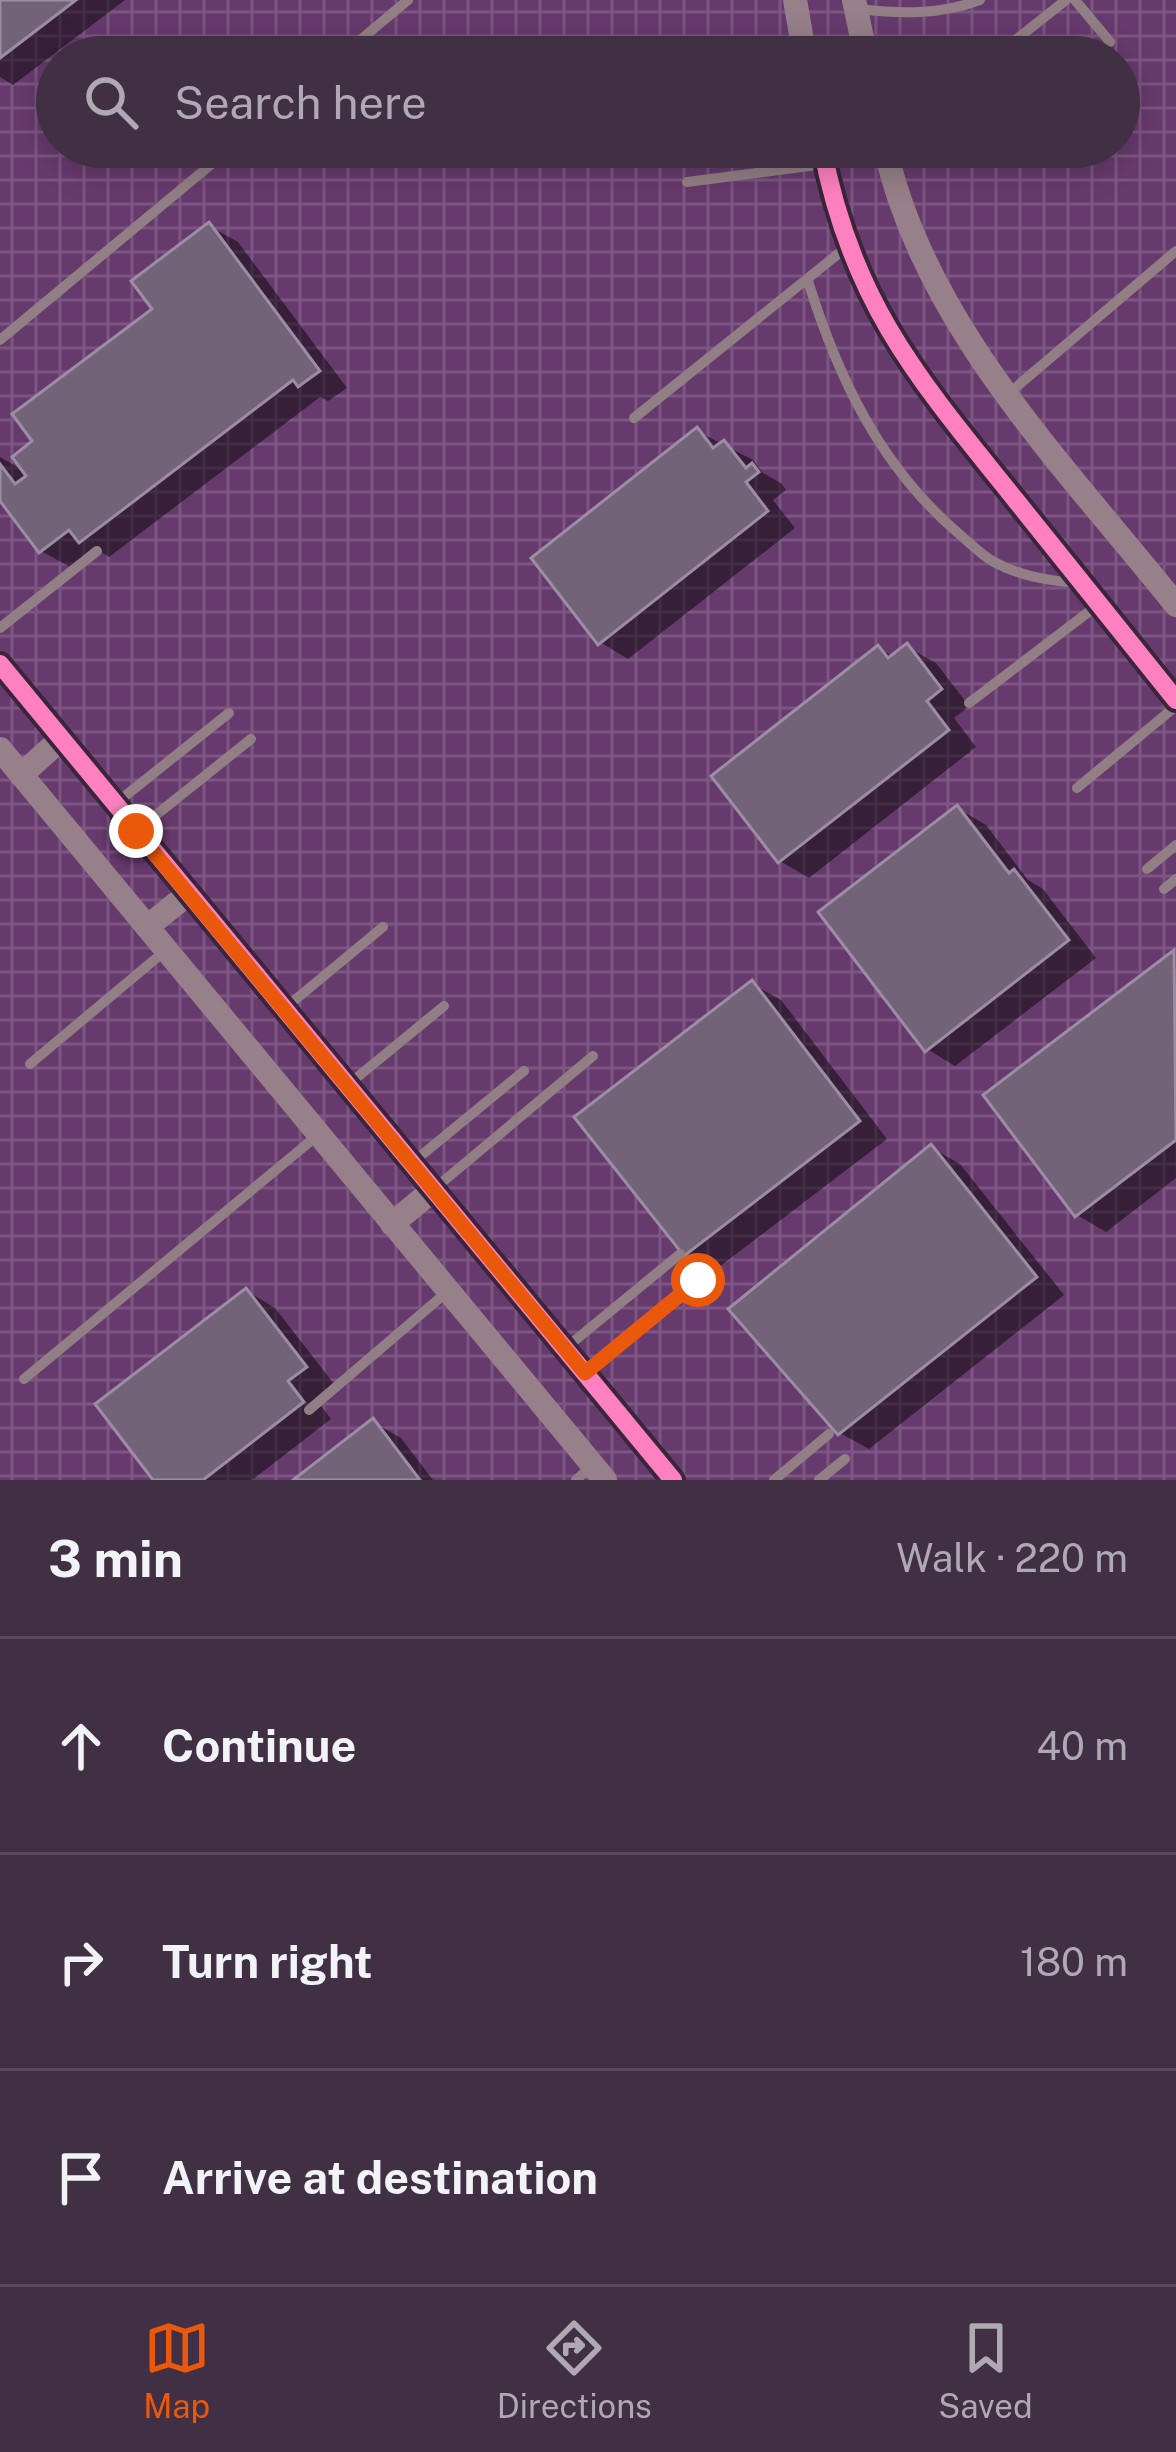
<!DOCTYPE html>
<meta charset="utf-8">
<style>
:root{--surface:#412f44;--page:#48374b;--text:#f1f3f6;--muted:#aea9b2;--line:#5a4a5d;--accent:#ea580c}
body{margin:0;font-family:"Public Sans",sans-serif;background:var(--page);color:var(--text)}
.stop{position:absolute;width:36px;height:36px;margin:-27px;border:9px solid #ea580c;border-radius:50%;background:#fff}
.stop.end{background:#ea580c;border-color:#fff;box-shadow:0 3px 12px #0008}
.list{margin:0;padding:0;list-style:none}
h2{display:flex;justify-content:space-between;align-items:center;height:156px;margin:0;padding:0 48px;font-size:51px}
h2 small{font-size:39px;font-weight:400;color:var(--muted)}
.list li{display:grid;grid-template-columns:78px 1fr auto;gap:36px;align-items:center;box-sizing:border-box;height:216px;padding:0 48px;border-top:3px solid var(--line)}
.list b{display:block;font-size:45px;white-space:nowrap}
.list em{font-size:39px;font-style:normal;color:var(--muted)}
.icon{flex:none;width:66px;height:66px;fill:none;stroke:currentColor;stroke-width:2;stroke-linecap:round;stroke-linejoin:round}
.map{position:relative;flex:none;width:1176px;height:1480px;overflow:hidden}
.search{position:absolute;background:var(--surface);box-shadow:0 6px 30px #0003;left:36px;right:36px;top:36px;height:132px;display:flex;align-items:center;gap:30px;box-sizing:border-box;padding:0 42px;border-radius:66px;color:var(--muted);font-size:45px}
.sheet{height:804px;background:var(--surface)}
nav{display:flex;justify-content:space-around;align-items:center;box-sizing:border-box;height:168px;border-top:3px solid var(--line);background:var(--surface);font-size:33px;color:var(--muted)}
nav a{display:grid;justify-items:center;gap:6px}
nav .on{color:var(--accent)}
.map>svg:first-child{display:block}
.industrial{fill:url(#industrial-grid);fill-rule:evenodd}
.shadow{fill:#0007}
.building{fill:#726379;stroke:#9c8da5;stroke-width:3}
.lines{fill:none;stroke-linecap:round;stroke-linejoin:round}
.lane{stroke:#927f85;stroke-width:10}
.secondary{stroke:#978089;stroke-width:24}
.cycleway-casing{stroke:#39263b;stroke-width:26}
.cycleway{stroke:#ff80c0;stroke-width:18}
.route{stroke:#ea580c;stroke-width:15}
</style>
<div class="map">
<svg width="1176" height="1480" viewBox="0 0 1176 1480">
<defs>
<pattern id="industrial-grid" width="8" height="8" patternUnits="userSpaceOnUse" patternTransform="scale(3)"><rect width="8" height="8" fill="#673a6d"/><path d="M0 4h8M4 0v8" fill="none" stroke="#7d5582"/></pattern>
</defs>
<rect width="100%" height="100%" fill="#573f5a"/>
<path class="industrial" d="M 0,0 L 1176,0 L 1176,1480 L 0,1480 ZM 57,57 L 1119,57 L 1119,147 L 57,147 Z"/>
<path class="shadow" d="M 0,0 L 125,0 L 13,85 L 0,77 Z
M 209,226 L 238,242 L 347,388 L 328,401 L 320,397 L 109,557 L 95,548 L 70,567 L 41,551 L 0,496 L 0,457 L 28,473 L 36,442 L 156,310 Z
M 697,431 L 753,460 L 763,473 L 781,483 L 786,490 L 773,500 L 795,528 L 628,659 L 600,642 Z
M 907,647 L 936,663 L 969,706 L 954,718 L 976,747 L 809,878 L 780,861 L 878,648 L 894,657 Z
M 957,808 L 986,825 L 1028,880 L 1043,889 L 1096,958 L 955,1066 L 927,1049 Z
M 1174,953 L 1176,1178 L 1106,1232 L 1077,1215 Z
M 752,984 L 781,1000 L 887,1139 L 715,1270 L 686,1254 Z
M 932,1148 L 960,1164 L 1064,1295 L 869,1449 L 840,1433 Z
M 247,1291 L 275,1308 L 334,1384 L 315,1398 L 331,1419 L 252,1480 L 157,1480 L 100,1405 Z
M 373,1422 L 401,1438 L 433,1480 L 298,1480 Z"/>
<path class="building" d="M 0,0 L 76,0 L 0,58 Z
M 209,222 L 320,371 L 298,387 L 293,380 L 79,543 L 69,530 L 39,553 L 0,501 L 0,464 L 15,484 L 26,476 L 12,457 L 32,441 L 12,414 L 152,309 L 131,281 Z
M 697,427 L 713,448 L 724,440 L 746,468 L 752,463 L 759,472 L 746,482 L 768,511 L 598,645 L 531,558 Z
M 907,643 L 942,689 L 927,701 L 949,730 L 778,863 L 711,776 L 878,645 L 888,658 Z
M 957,805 L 1009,873 L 1014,869 L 1069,940 L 925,1052 L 818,912 Z
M 1174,950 L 1176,1140 L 1075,1217 L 983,1095 Z
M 752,980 L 860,1121 L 684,1256 L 574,1117 Z
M 931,1144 L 1037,1277 L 838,1435 L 728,1309 Z
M 246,1288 L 307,1367 L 288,1381 L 304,1402 L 203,1480 L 153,1480 L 95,1404 Z
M 373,1418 L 420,1480 L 293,1480 Z"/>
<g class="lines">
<path class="lane" d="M 1075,0 L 1110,42
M 859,9 C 901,14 939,15 980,0
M 340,57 L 408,0
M 994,57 L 1066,0
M 687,182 L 825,164
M 808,281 C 838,378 880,466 958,533 C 970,543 981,555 994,562 C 1020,576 1046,580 1075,583
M 0,340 L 232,147
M 1008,394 L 1176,251
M 634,418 L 848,246
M 0,628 L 97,551
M 969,703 L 1099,604
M 1077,788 L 1176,706
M 115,804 L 229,713
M 136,831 L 251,739
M 1147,869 L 1176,845
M 1164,889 L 1176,879
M 284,1009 L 383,927
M 30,1064 L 166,950
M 349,1084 L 444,1006
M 412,1163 L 524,1071
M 434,1189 L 593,1056
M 567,1347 L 680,1254
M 585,1373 L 697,1280
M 24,1379 L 318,1135
M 309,1410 L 448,1291
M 576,1480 L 592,1466
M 774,1480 L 829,1434
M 819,1480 L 845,1459"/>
<path class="secondary" d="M 795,0 L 805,57
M 854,0 L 866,57
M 822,147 C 851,302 919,380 1014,498 C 1068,565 1122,633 1176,700
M 885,147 C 924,325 1065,466 1176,605
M 0,664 L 673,1480
M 0,749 L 605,1480
M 21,775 L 61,739
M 147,927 L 188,894
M 392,1224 L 433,1190"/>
<g class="cycleway-casing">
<path id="cycleway" d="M 822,147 C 851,302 919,380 1014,498 C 1068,565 1122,633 1176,700
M 0,664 L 673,1480"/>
</g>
<use href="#cycleway" class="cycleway"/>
</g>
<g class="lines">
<path class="route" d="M 136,831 L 585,1373 L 698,1280"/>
</g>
</svg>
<div class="stop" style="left:698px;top:1280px"></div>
<div class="stop end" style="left:136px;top:831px"></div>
<div class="search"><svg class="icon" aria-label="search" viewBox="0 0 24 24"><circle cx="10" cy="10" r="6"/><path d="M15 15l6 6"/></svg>Search here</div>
</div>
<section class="sheet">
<h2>3 min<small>Walk · 220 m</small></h2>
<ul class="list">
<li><svg class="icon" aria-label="ahead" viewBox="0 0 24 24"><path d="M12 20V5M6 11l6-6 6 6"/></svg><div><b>Continue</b></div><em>40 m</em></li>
<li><svg class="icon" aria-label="right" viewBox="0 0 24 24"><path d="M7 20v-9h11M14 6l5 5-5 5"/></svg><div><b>Turn right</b></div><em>180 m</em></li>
<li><svg class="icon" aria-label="arrive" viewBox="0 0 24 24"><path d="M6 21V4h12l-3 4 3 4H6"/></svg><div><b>Arrive at destination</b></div></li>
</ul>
</section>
<nav>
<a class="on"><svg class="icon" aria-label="map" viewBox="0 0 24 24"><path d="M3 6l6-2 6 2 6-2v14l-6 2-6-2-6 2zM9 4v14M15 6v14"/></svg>Map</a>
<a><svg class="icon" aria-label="directions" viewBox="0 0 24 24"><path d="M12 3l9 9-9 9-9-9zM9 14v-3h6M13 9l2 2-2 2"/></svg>Directions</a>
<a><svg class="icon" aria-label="saved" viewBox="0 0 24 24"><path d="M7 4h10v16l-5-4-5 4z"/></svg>Saved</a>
</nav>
